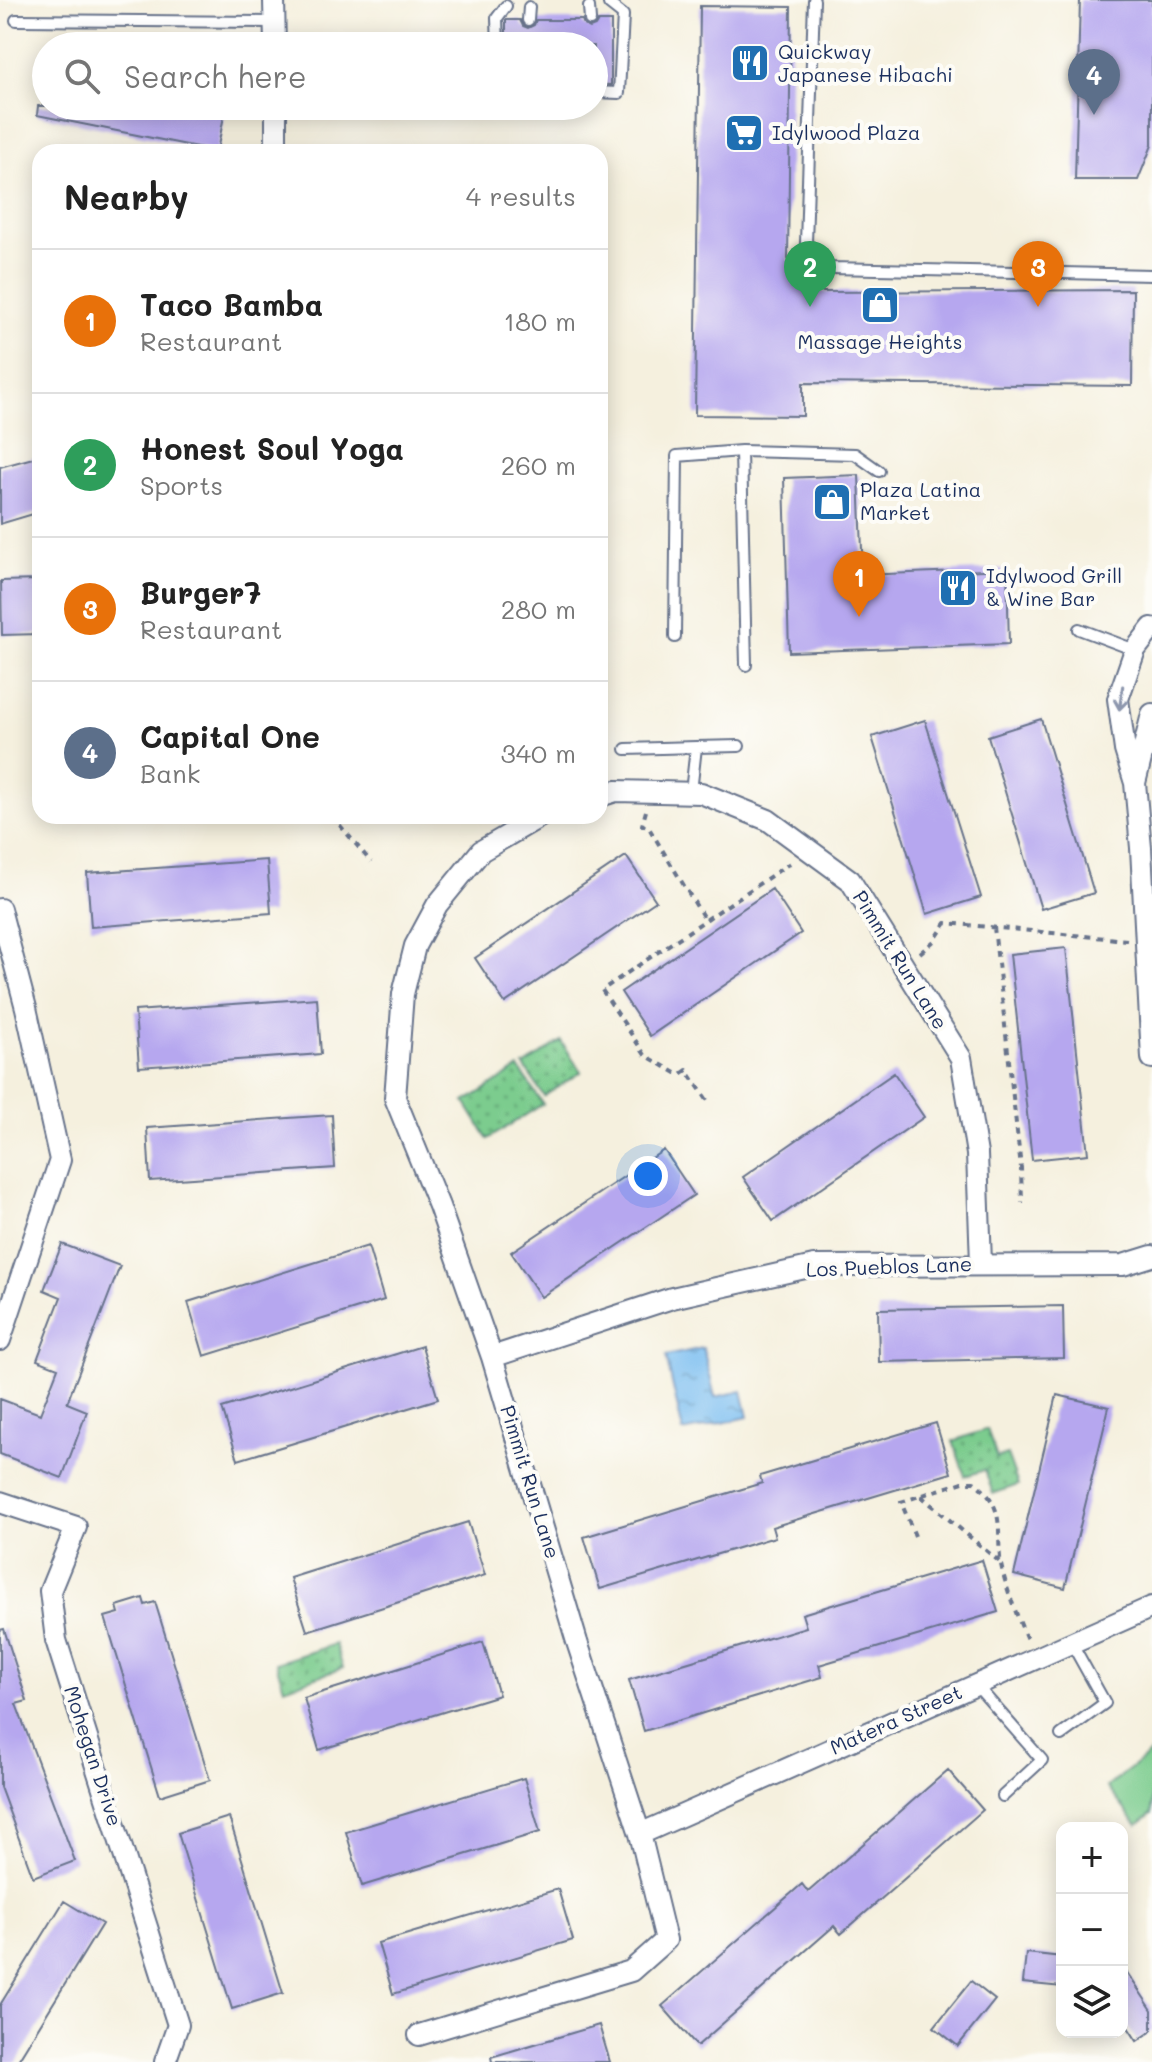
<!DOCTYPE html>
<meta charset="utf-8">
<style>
:root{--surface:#fff;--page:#f2f2f2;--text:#222;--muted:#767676;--line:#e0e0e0;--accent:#1f6fb2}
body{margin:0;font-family:Mali,sans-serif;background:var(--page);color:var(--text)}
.controls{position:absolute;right:24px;bottom:24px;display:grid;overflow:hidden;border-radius:16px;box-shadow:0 4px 20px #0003}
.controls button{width:72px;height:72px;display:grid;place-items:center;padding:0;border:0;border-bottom:2px solid var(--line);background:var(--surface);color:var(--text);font:40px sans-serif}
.you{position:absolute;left:648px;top:1176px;width:28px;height:28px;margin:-20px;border:6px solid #fff;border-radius:50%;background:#1a73e8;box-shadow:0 0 0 12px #1a73e833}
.badge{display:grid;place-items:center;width:52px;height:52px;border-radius:50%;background:var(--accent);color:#fff;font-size:26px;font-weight:700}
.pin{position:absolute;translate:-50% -66px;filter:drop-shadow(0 2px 4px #0008)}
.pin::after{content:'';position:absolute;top:42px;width:28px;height:24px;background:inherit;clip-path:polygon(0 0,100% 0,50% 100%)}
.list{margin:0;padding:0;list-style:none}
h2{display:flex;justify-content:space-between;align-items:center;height:104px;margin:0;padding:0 32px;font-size:34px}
h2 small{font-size:26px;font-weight:400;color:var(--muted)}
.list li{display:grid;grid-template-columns:52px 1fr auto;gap:24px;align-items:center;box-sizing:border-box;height:144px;padding:0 32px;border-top:2px solid var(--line)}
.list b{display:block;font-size:30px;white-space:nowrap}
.list p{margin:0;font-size:26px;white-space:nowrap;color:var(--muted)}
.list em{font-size:26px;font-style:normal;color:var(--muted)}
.icon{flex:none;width:44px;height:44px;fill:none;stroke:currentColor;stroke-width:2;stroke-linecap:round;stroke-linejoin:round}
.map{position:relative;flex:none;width:1152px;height:2062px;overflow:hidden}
.search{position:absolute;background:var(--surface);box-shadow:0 4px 20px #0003;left:32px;top:32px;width:576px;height:88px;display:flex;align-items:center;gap:20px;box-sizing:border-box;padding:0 28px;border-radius:44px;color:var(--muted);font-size:30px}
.panel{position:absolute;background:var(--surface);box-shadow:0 4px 20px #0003;left:32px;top:144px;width:576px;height:680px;border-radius:24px}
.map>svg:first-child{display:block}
.grass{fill:#7bcc8e;stroke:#4b7e76;stroke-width:2}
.park{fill:url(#park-dots);stroke:#4b7e76;stroke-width:2}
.water{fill:url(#water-ripples);stroke:#4a76a8;stroke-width:2}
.building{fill:#b6a7ef}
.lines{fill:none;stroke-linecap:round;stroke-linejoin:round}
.service-casing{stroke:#67738b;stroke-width:14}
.minor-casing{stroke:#67738b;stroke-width:24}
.path{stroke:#67738b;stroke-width:4;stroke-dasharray:6 6;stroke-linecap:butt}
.service{stroke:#fff;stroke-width:10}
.minor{stroke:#fff;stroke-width:20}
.oneway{stroke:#8d97ae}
.labels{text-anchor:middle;stroke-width:8;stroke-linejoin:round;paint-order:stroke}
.poi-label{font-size:20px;fill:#1b2f5e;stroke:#fdfcf7;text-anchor:start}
.street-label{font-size:20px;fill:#1b2f5e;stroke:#fdfcf7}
</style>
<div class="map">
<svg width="1152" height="2062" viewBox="0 0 1152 2062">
<defs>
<pattern id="park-dots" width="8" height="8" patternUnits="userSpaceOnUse" patternTransform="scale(2)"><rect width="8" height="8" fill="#7bcc8e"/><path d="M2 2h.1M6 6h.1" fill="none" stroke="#64a677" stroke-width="1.8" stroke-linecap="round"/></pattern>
<pattern id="water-ripples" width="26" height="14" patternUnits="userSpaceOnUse" patternTransform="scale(2)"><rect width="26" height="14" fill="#7abef1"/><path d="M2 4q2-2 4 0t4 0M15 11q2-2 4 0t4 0" fill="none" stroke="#639bc6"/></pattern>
</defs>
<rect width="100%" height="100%" fill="#fdfcf7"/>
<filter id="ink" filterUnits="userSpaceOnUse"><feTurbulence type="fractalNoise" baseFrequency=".0125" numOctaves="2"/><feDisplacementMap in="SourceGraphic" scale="16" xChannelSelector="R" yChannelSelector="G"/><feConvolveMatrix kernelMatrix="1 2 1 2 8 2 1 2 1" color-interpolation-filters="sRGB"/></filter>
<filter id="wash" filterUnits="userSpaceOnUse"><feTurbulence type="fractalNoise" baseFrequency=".006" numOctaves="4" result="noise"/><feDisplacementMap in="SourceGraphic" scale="32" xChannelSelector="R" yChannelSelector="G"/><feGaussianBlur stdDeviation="1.8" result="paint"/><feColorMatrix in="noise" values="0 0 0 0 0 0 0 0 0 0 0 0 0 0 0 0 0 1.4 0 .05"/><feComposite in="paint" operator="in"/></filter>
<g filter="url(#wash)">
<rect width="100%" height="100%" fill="#f5f0de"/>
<path class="grass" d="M 1152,1752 L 1152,1814 L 1137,1825 L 1107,1787 Z"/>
<path class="park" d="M 561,1041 L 581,1072 L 544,1096 L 524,1066 Z
M 519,1068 L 543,1104 L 488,1139 L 465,1102 Z
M 987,1429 L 997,1458 L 1007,1455 L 1018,1485 L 993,1494 L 985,1470 L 965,1476 L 953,1441 Z
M 335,1644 L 343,1668 L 284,1688 L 276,1663 Z"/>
<path class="water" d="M 703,1348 L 715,1397 L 742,1391 L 748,1417 L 683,1432 L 666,1356 Z"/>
<g id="blocks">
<path class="building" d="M 1080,0 L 1152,0 L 1152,145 L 1138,180 L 1075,180 Z
M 700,6 L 791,7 L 788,259 L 823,292 L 1133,290 L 1132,386 L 803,383 L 803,416 L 695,415 Z
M 506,20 L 520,20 L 523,26 L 528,28 L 534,25 L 536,20 L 582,20 L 584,25 L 590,28 L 595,26 L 598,21 L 611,21 L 611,85 L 594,84 L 594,46 L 506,46 Z
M 38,106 L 226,106 L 217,151 L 37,115 Z
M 40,456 L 40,512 L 0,524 L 0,467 Z
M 859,475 L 863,575 L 1007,569 L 1009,644 L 789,652 L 784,478 Z
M 40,580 L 40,634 L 2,635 L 1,581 Z
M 1041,719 L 1094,893 L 1041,909 L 988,736 Z
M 925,720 L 981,897 L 927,914 L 872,737 Z
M 626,856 L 656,901 L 505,1003 L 475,958 Z
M 267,860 L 271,913 L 91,927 L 87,873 Z
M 772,889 L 801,933 L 650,1036 L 621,992 Z
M 1066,948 L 1088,1154 L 1032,1160 L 1010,954 Z
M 317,998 L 321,1054 L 139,1067 L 135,1011 Z
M 894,1073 L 924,1117 L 773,1221 L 743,1177 Z
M 332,1115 L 335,1168 L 150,1181 L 147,1128 Z
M 664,1150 L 694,1195 L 541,1297 L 511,1252 Z
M 62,1244 L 120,1266 L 67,1403 L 87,1411 L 62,1478 L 0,1454 L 0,1399 L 40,1414 L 58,1368 L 37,1360 L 61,1297 L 44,1290 Z
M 368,1246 L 384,1300 L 204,1356 L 188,1302 Z
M 1063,1306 L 1064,1358 L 879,1362 L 878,1309 Z
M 422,1346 L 438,1399 L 238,1460 L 222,1408 Z
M 1057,1395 L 1109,1407 L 1065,1588 L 1014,1575 Z
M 936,1423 L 951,1473 L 772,1527 L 775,1537 L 600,1589 L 584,1537 L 762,1483 L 760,1476 Z
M 468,1522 L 485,1575 L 307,1631 L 290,1578 Z
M 982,1560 L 998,1612 L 819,1665 L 822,1677 L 644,1731 L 629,1680 L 806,1627 L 802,1614 Z
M 143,1598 L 145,1605 L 155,1602 L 210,1780 L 160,1796 L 105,1617 L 119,1613 L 117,1606 Z
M 4,1629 L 27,1701 L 16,1704 L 75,1861 L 33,1877 L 0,1787 L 0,1630 Z
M 483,1642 L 499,1695 L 319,1750 L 304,1698 Z
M 948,1770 L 983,1810 L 841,1934 L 834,1926 L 697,2046 L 662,2006 L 802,1884 L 808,1892 Z
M 524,1778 L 540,1832 L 362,1886 L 346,1832 Z
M 229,1817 L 283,1993 L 232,2009 L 178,1833 Z
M 558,1889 L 573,1940 L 393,1994 L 378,1943 Z
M 64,1901 L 102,1924 L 17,2062 L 0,2062 L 0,2005 Z
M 1026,1953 L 1062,1957 L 1062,1987 L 1023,1983 Z
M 1122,1965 L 1152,2010 L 1152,2031 L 1137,2041 L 1122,2018 Z
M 971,1981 L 995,2000 L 958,2046 L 934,2027 Z
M 599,2025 L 610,2062 L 492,2062 L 491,2057 Z"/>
</g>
</g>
<g filter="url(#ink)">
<use href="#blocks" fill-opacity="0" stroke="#67738b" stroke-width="2"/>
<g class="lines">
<g class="service-casing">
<path id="service" d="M 814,0 L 806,243 L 830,268 L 1152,275
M 589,7 L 590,20
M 16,20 L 274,22
M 528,20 L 529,7
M 498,46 L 497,18 L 506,6
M 594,92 L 619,93 L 623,15 L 609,4
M 741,451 L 855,454 L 879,471
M 1079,629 L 1135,650
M 675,637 L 677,456 L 741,451 L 746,665
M 696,747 L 739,746
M 626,749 L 696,747 L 691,792
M 976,1685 L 1042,1760 L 1003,1796
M 1061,1735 L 1105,1703 L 1071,1642"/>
</g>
<g class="minor-casing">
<path id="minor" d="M 274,0 L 275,46
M 276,152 L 276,106
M 1152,628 L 1135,650 L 1118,699 L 1125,750 L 1135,783 L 1141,848 L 1152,1058
M 1135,783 L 1152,714
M 600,796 L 616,791 L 701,793 L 768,820 L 850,880 L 961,1058 L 977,1154 L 981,1263
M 0,909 L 26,1008 L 60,1160 L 0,1340
M 492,1357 L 672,1298 L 814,1266 L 1123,1265 L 1152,1256
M 0,1502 L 76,1527 L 50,1591 L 56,1640 L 178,2025 L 165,2062
M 640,1834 L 1152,1607
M 419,2035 L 631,1971 L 666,1940 L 640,1834 L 577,1642 L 492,1357 L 439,1206 L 395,1098 L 403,994 L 415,946 L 437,905 L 481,851 L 541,816"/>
</g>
<path class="path" d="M 646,811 L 642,825 L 649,828 L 705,920
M 332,816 L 371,862
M 994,927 L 1021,1168 L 1022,1203
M 920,953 L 934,941 L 946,923 L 1127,940
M 707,1100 L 687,1070 L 681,1074 L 676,1073 L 645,1055 L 602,990 L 790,863
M 921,1496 L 1001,1563
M 915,1536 L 901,1502 L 963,1482 L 974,1482 C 1010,1509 994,1536 1002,1569 C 1008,1594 1018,1618 1028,1642"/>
<use href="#service" class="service"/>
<use href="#minor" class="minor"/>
</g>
<defs><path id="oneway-shaft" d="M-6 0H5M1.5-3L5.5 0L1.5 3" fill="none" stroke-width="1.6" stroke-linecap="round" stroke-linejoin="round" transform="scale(2)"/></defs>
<use class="oneway" href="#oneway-shaft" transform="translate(1121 698) rotate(98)"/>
</g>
<defs>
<g id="restaurant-square" transform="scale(2)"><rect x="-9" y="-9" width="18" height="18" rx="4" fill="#1f6fb2" stroke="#fdfcf7"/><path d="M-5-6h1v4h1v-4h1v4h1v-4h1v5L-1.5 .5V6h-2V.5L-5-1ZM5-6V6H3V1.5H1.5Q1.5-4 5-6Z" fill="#fff"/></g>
<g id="supermarket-square" transform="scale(2)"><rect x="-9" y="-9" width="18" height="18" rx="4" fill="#1f6fb2" stroke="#fdfcf7"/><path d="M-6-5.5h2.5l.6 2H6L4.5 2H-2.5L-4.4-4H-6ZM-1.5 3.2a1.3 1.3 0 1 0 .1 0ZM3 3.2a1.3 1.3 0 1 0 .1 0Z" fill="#fff"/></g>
<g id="shop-square" transform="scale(2)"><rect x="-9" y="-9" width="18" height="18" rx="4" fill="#1f6fb2" stroke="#fdfcf7"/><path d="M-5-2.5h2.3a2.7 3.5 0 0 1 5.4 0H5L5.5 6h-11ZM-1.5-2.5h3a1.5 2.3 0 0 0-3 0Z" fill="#fff"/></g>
</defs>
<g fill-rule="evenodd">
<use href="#restaurant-square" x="750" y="63"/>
<use href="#supermarket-square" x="744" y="133"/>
<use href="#shop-square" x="880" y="305"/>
<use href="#shop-square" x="832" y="502"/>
<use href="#restaurant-square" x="958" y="588"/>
</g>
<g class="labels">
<g class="poi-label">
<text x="778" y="59">Quickway<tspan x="778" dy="23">Japanese Hibachi</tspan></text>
<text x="772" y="140">Idylwood Plaza</text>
<text x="880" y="349" text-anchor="middle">Massage Heights</text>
<text x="860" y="497">Plaza Latina<tspan x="860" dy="23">Market</tspan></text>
<text x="986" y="583">Idylwood Grill<tspan x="986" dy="23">&amp; Wine Bar</tspan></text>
</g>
<g class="street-label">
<text transform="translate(900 960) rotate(58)" y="7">Pimmit Run Lane</text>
<text transform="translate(889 1267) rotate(-2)" y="7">Los Pueblos Lane</text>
<text transform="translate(530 1482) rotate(73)" y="7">Pimmit Run Lane</text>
<text transform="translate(896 1720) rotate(-24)" y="7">Matera Street</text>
<text transform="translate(93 1756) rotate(72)" y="7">Mohegan Drive</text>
</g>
</g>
</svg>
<div class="controls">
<button>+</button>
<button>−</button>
<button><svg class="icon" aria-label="layers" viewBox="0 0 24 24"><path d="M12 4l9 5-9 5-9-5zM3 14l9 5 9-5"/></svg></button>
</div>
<div class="you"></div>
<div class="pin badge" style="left:859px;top:617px;background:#e8710a">1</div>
<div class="pin badge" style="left:810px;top:307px;background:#2e9e5b">2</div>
<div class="pin badge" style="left:1038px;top:307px;background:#e8710a">3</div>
<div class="pin badge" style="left:1094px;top:115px;background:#5c6f8a">4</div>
<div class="search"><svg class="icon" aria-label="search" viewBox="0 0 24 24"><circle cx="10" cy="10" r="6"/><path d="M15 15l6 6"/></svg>Search here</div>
<section class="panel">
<h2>Nearby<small>4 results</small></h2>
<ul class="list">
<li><span class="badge" style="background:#e8710a">1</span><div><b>Taco Bamba</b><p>Restaurant</p></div><em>180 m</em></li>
<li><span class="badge" style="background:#2e9e5b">2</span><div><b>Honest Soul Yoga</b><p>Sports</p></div><em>260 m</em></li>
<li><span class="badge" style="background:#e8710a">3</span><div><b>Burger7</b><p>Restaurant</p></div><em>280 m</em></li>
<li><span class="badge" style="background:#5c6f8a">4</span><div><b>Capital One</b><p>Bank</p></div><em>340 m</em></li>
</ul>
</section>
</div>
